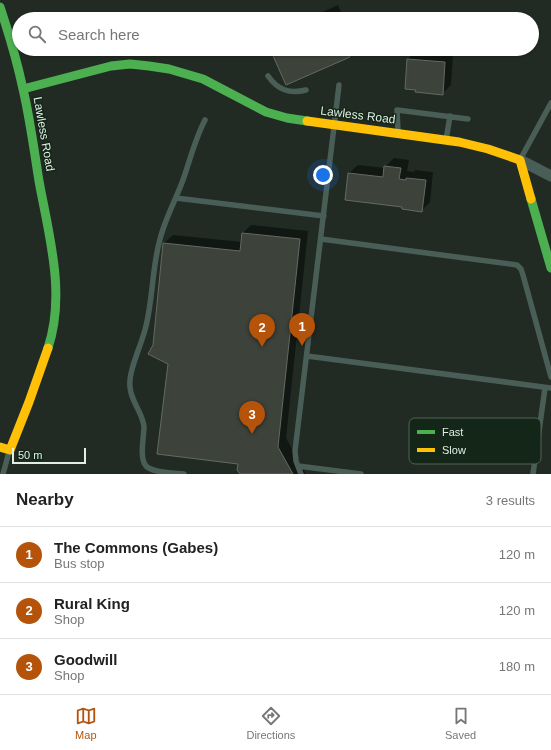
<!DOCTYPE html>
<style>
:root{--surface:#fff;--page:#f6f6f6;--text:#222;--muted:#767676;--line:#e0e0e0;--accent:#b45309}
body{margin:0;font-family:Helvetica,sans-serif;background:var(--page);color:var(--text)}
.scale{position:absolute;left:12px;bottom:10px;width:74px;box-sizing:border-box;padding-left:4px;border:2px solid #e1eee4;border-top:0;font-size:11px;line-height:14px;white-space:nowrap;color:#e1eee4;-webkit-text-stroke:3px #132617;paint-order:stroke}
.you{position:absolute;left:323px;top:175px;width:14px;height:14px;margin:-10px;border:3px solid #fff;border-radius:50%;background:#1a73e8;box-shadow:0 0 0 6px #1a73e833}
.badge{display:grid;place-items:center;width:26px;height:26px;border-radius:50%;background:var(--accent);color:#fff;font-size:13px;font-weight:700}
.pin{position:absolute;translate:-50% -33px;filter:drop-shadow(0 1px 2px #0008)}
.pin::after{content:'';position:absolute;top:21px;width:14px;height:12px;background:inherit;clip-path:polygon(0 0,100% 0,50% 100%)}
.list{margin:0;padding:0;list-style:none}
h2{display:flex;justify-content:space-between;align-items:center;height:52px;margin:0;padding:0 16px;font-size:17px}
h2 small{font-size:13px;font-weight:400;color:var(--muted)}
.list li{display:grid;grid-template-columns:26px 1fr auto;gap:12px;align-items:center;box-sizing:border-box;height:56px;padding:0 16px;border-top:1px solid var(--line)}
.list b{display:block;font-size:15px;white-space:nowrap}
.list p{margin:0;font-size:13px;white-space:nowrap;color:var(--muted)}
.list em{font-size:13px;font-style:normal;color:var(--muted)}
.icon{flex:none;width:22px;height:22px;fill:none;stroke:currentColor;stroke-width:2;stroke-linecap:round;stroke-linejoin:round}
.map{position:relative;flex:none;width:551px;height:474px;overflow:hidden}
.search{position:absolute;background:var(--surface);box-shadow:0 1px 3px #0004;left:12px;right:12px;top:12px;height:44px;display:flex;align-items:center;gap:10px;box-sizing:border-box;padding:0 14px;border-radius:22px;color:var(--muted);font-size:15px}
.sheet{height:220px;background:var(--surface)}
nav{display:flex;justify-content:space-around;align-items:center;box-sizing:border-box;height:56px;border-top:1px solid var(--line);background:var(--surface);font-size:11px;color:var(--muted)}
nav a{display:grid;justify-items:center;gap:2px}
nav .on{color:var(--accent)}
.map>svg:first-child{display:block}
.shadow{fill:#0007}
.building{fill:#3d433b;stroke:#646a61}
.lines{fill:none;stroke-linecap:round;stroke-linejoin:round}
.lane{stroke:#4a5e58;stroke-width:5.5}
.street{stroke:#4a5e58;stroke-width:11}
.fast{stroke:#4caf50;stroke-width:9}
.slow{stroke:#ffc107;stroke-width:9}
.labels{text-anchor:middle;stroke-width:3;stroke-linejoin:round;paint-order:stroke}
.street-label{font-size:12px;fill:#e1eee4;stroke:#132617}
.key{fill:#132617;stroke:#516254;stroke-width:1}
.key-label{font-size:11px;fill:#e1eee4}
</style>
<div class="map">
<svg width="551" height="474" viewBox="0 0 551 474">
<rect width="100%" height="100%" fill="#212b23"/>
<path class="shadow" d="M 338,5 L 344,19 L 307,19 Z
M 272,49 L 356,49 L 349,57 Z
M 416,51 L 453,54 L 451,85 L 442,94 L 408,59 Z
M 394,158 L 409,160 L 407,171 L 414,172 L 415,170 L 433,172 L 430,202 L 421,211 L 349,173 L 358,165 L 385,168 L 385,167 Z
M 251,225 L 308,231 L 286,438 L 306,474 L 241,474 L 239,463 L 169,363 L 154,345 L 164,243 L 173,235 L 242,242 L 243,233 Z"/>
<path class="building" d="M 330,13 L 333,19 L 316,19 Z
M 270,49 L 346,49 L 350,57 L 286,85 Z
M 407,59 L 445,62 L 443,95 L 415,92 L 416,90 L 405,89 Z
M 384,166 L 401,168 L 399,179 L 406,180 L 406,178 L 426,180 L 422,212 L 402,209 L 402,207 L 345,200 L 348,173 L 383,177 Z
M 242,233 L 300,239 L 278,447 L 293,474 L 240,474 L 237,470 L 238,464 L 157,454 L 168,364 L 148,354 L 153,345 L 163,243 L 240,251 Z"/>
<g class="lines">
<path class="lane" d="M 268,76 C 278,90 289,94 306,90
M 398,131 L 397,110 L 468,119
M 446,140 L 450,116
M 521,158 L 551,103
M 176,198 L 324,216
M 321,239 L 517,265 L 521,269 L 523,275 L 551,377
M 307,356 L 551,388
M 298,466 L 361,474
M 3,474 L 9,452
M 184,474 C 174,473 153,473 146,466 C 139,458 144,437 144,427 C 143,413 131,402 130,387 C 128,371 142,344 146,326 C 153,298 152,268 160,239 C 165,219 176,199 183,180 C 190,160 195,139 205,120
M 301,474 L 296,461 L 295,451 L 339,85
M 533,474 L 545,388"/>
<path class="street" d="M 520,160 L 551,176"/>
<path class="fast" d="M 0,7 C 9,34 17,61 23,89 C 30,119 34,150 39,181 C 49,236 66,294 48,348
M 23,89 L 111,66 L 130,64 L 149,66 L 169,69 L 203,79 L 266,112 L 287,118 L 307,121
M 531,199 L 551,268"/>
<path class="slow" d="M 307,121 L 459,142 L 488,149 L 520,160 L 531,199
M 0,447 L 10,450 L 29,402 L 48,348"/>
</g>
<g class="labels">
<g class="street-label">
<text transform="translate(358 115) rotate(7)" y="4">Lawless Road</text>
<text transform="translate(44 134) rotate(80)" y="4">Lawless Road</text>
</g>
</g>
<rect x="409" y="418" width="132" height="46" rx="6" class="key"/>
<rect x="417" y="430" width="18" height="4" fill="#4caf50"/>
<rect x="417" y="448" width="18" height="4" fill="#ffc107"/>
<g class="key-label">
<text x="442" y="436">Fast</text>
<text x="442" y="454">Slow</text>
</g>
</svg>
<div class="scale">50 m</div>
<div class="you"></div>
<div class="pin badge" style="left:302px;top:346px">1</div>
<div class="pin badge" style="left:262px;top:347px">2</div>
<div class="pin badge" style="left:252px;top:434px">3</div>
<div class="search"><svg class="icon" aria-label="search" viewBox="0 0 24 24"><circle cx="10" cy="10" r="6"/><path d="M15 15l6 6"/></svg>Search here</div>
</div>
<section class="sheet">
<h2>Nearby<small>3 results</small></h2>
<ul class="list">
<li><span class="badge">1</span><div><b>The Commons (Gabes)</b><p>Bus stop</p></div><em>120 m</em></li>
<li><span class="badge">2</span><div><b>Rural King</b><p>Shop</p></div><em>120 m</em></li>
<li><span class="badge">3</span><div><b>Goodwill</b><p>Shop</p></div><em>180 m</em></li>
</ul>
</section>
<nav>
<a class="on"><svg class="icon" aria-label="map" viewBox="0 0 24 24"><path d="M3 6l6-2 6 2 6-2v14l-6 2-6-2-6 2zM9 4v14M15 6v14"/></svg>Map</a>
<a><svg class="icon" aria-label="directions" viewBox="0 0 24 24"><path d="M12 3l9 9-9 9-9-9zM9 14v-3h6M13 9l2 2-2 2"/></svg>Directions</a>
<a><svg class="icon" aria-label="saved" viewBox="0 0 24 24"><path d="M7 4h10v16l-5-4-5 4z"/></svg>Saved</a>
</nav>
